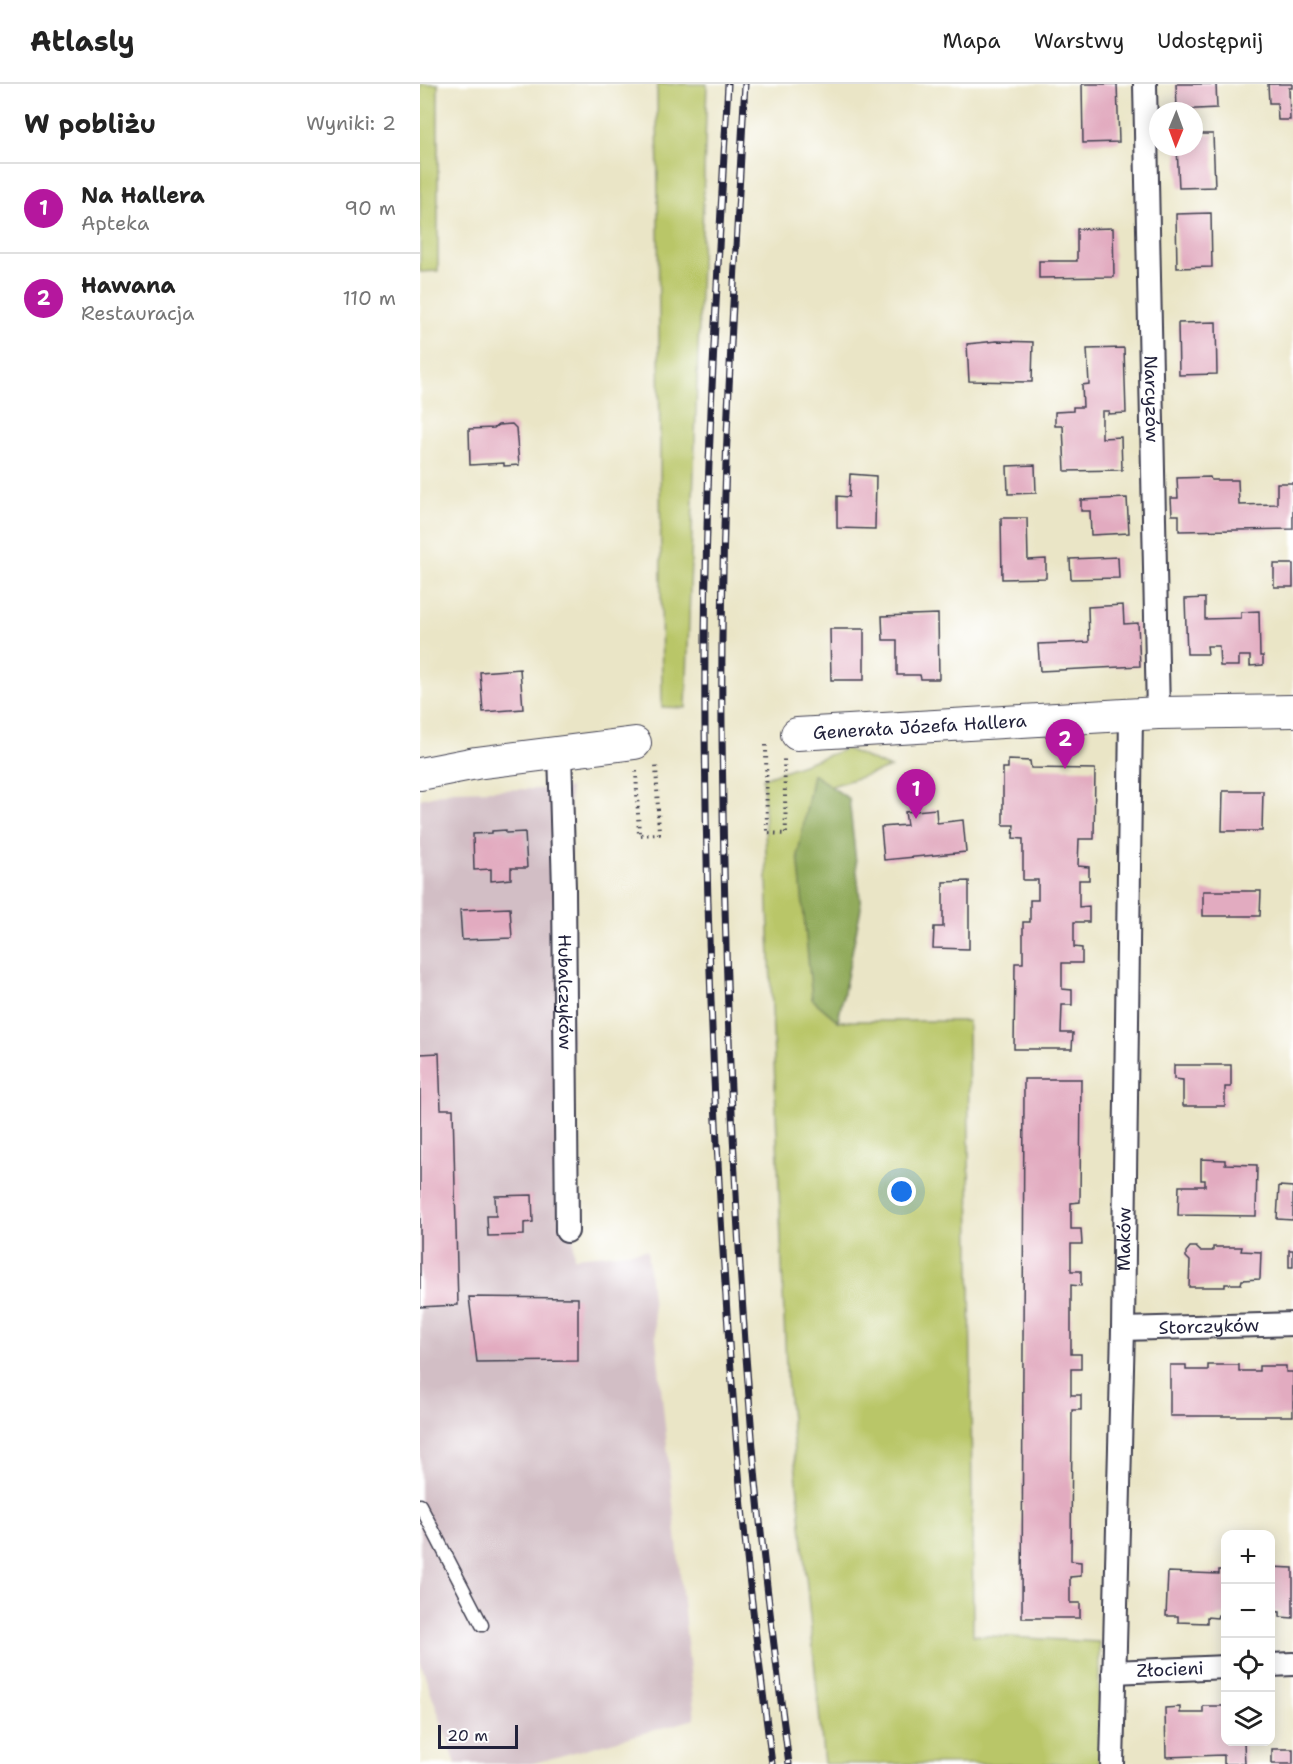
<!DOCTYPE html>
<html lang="pl">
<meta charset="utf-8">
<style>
:root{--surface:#fff;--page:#f2f2f2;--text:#222;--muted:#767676;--line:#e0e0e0;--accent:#b5179e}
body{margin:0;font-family:"Shantell Sans",sans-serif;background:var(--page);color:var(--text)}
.controls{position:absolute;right:18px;bottom:18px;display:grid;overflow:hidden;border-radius:12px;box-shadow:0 3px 15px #0003}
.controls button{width:54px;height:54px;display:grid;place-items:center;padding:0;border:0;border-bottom:2px solid var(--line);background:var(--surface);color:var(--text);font:30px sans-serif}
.compass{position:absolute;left:729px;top:18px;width:54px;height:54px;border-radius:50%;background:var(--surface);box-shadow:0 3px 15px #0003;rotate:181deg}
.scale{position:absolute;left:18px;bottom:15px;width:80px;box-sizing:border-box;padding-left:6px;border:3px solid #22223b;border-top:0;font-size:16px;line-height:21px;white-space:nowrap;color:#22223b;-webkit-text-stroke:4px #fff;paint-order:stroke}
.you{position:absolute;left:482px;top:1108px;width:21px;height:21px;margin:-15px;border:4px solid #fff;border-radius:50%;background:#1a73e8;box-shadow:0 0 0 9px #1a73e833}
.badge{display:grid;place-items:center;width:39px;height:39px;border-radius:50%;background:var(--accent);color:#fff;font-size:20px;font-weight:700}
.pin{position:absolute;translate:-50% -50px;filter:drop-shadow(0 2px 3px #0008)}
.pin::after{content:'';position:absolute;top:32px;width:21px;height:18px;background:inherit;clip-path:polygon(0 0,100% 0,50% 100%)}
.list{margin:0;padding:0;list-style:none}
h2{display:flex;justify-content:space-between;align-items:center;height:78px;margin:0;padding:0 24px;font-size:26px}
h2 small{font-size:20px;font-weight:400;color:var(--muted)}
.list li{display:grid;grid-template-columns:39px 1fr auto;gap:18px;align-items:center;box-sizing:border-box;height:90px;padding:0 24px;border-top:2px solid var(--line)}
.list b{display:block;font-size:22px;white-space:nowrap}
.list p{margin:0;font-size:20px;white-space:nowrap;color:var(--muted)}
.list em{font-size:20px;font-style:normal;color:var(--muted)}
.icon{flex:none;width:33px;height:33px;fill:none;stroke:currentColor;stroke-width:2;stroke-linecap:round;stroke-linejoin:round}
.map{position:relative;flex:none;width:873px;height:1680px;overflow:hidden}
header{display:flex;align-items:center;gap:36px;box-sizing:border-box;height:84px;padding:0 30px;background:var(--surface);border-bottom:2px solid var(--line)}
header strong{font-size:28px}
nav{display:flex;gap:33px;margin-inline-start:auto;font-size:21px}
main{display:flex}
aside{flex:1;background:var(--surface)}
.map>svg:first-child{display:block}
.industrial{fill:#d2bec5}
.green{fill:#b9c668;stroke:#6e7452;stroke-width:1.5}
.forest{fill:#92ab5c;stroke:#5a664c;stroke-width:1.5}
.building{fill:#e2abc0}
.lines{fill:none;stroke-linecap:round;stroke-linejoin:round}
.lane-casing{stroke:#403f50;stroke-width:15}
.street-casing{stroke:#403f50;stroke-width:26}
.secondary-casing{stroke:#403f50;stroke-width:34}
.path{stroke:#403f50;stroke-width:4;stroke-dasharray:1.5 4.5;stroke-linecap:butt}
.lane{stroke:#fff;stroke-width:12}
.street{stroke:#fff;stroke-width:22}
.secondary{stroke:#fff;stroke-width:32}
.rail-casing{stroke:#22223b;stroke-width:7}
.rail{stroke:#fff;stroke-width:4.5;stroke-dasharray:14;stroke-linecap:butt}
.labels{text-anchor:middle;stroke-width:4.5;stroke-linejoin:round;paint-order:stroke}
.street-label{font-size:18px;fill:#22223b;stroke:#fff}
</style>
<header>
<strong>Atlasly</strong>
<nav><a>Mapa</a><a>Warstwy</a><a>Udostępnij</a></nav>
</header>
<main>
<aside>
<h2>W pobliżu<small>Wyniki: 2</small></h2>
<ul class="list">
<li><span class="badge">1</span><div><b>Na Hallera</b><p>Apteka</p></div><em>90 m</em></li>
<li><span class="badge">2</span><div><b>Hawana</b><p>Restauracja</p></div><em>110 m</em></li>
</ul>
</aside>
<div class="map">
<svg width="873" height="1680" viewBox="0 0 873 1680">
<rect width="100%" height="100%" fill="#fff"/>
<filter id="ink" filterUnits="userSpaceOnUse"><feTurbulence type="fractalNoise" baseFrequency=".0167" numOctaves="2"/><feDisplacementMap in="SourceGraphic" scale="12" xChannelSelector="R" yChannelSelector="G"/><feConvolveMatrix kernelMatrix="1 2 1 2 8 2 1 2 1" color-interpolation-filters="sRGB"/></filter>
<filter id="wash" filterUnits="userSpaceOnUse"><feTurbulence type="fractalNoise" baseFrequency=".008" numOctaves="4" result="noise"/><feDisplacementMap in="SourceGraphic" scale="24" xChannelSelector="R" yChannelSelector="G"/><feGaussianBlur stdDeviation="1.35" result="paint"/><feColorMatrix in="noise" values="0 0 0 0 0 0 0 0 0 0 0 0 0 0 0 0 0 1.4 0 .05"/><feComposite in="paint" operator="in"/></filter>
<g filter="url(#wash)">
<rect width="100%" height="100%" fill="#eae5c6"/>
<path class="industrial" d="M 150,704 L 154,1173 L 227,1166 L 275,1635 L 111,1680 L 36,1680 L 0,1577 L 0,715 L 32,707 Z"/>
<path class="green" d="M 0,0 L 18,0 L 18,187 L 0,188 Z
M 237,0 L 287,0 L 266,624 L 242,623 Z
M 426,665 L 470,684 L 405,704 L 418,937 L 548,937 L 553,1551 L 679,1558 L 679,1680 L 404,1680 L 366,1284 L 343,694 Z"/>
<path class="forest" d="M 393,690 L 429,715 L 441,824 L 418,937 L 392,915 L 378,770 Z"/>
<g id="blocks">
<path class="building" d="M 662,0 L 697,0 L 699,58 L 663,59 Z
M 756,0 L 796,0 L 797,24 L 757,26 Z
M 848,0 L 872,0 L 872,4 L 869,4 L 870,36 L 858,36 L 857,19 L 849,19 Z
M 774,50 L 793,50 L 795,103 L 759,104 L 757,63 L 774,63 Z
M 791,129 L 792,183 L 757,184 L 756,130 Z
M 693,144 L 694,193 L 619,194 L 619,177 L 657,177 L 657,145 Z
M 796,238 L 797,290 L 759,291 L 758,239 Z
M 577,257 L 613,258 L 612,298 L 549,297 L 547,260 Z
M 704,264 L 706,329 L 688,330 L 689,327 L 682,327 L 682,354 L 701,353 L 702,386 L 645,387 L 643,342 L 635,342 L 635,328 L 653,327 L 653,323 L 663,323 L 662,301 L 669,300 L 667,265 Z
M 92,340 L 96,344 L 99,381 L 84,382 L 84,379 L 50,381 L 49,345 L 74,344 L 78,341 Z
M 615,381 L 616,409 L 588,410 L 587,382 Z
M 430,390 L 456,392 L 455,445 L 417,444 L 417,412 L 429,413 Z
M 790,393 L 791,396 L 818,396 L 819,421 L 857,420 L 857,399 L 873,399 L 873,445 L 759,447 L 759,431 L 752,431 L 751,414 L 758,414 L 757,394 Z
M 707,414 L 709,449 L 671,451 L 670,427 L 661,427 L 661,416 Z
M 581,434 L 607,434 L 608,476 L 626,475 L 626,494 L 582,495 Z
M 698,473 L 699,494 L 651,495 L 650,475 Z
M 854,480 L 873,480 L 873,503 L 854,503 Z
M 785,514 L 785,535 L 821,534 L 821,528 L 839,527 L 840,572 L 843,572 L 843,581 L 830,582 L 830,572 L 819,572 L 819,582 L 800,582 L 799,562 L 787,562 L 788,570 L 767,570 L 765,515 Z
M 703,521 L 704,540 L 718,539 L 720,582 L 620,587 L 618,560 L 669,558 L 668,523 Z
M 518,530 L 519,595 L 501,595 L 500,591 L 477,591 L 477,556 L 463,556 L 462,532 Z
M 410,545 L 444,545 L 444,596 L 411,596 Z
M 100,585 L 103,625 L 63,628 L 60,588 Z
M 588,676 L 610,677 L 611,684 L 675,685 L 674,755 L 659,755 L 658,782 L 669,783 L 669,796 L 659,796 L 659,823 L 669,822 L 669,838 L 654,838 L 654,863 L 662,864 L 662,879 L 642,879 L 642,905 L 652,906 L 652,921 L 642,921 L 641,949 L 653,949 L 652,965 L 594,965 L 595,879 L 603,879 L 603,838 L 610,838 L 610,816 L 618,816 L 618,796 L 603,796 L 603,755 L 593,754 L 594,741 L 583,741 L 583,684 L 588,684 Z
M 803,707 L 843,707 L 842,747 L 802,747 Z
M 516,725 L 517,739 L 543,736 L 546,768 L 464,776 L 461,743 L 487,741 L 485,728 Z
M 86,746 L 86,749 L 105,748 L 107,784 L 91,784 L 91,795 L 71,797 L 71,785 L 54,786 L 53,750 L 72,749 L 72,747 Z
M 549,797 L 549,865 L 513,864 L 514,843 L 523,843 L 523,798 Z
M 783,807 L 841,807 L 840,832 L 783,832 Z
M 90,824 L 92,854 L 42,856 L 40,826 Z
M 19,969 L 21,1025 L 33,1025 L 38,1221 L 0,1223 L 0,970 Z
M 754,981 L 811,981 L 811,1003 L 805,1003 L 805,1022 L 763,1022 L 763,996 L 754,995 Z
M 604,995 L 661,995 L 660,1118 L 651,1119 L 651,1145 L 661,1145 L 662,1160 L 651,1160 L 651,1187 L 661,1187 L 661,1202 L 651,1201 L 651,1270 L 661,1270 L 661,1285 L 651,1285 L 651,1311 L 661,1311 L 661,1326 L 652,1326 L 651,1477 L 661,1478 L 661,1492 L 650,1493 L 650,1519 L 660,1519 L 660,1534 L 602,1534 Z
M 781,1075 L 805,1076 L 805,1080 L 837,1081 L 836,1132 L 758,1131 L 759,1102 L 785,1102 L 785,1096 L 781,1096 Z
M 859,1102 L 873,1103 L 873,1136 L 857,1135 Z
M 112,1111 L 113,1138 L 104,1139 L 104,1151 L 68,1152 L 67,1132 L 76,1132 L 75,1112 Z
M 770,1163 L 776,1163 L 780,1167 L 793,1167 L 793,1163 L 822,1163 L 821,1167 L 841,1168 L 840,1195 L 822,1196 L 821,1200 L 805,1200 L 805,1203 L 769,1203 L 770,1177 L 766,1173 L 766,1168 Z
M 869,1166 L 873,1166 L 873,1183 L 869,1183 Z
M 49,1213 L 158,1214 L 158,1277 L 57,1278 Z
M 750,1281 L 766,1281 L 766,1286 L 788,1286 L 788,1281 L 819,1281 L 819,1287 L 839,1287 L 839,1282 L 866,1282 L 866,1288 L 873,1288 L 873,1332 L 750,1332 Z
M 850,1483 L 873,1484 L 873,1534 L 860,1533 L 860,1528 L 850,1527 Z
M 799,1486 L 806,1486 L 806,1531 L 798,1531 L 797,1534 L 787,1533 L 787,1539 L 758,1538 L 758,1532 L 746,1532 L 748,1488 L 799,1490 Z
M 783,1622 L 806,1622 L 806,1658 L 824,1658 L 825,1680 L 804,1680 L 804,1671 L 746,1673 L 745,1624 L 760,1623 L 760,1629 L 783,1629 Z
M 852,1665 L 873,1665 L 873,1680 L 852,1680 Z"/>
</g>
</g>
<g filter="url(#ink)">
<use href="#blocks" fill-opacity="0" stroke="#403f50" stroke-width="1.5"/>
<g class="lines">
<g class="lane-casing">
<path id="lane" d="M 0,1421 L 62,1541"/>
</g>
<g class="street-casing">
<g id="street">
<path id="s1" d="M 725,0 L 738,629"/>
<path id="s2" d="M 140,668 L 144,805 L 147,1147"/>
<path id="s3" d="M 703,1245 L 873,1240"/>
<path d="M 850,1581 L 873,1580"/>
<path id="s4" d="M 694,1588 L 806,1583"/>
<path id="s5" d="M 692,1680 L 703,1245 L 711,630"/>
</g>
</g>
<g class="secondary-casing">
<g id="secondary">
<path id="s6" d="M 377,650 L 738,629 L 873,627"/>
<path d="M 0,690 L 56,679 L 215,659"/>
</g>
</g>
<path class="path" d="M 346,661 L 347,749 L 366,750 L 364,675
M 216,687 L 219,751 L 239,750 L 236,680"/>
<use href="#lane" class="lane"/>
<use href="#street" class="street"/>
<use href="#secondary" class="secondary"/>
<g class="rail-casing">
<path id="rail" d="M 308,0 C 296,214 283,428 285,642 C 287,879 297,1116 316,1352 C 324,1462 338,1571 352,1680
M 325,0 C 313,214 300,428 302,642 C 304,879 313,1116 332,1352 C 341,1462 355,1571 369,1680"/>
</g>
<use href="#rail" class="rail"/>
</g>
</g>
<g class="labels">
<g class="street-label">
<text dy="6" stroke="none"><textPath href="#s1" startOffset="315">Narcyzów</textPath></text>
<text dy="6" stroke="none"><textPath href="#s6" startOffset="123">Generała Józefa Hallera</textPath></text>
<text dy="6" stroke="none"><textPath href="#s2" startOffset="240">Hubalczyków</textPath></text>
<text dy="6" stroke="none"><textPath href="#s5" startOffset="525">Maków</textPath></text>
<text dy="6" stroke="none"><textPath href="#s3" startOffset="86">Storczyków</textPath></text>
<text dy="6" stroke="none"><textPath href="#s4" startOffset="56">Złocieni</textPath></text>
</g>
</g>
</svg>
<div class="controls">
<button>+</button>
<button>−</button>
<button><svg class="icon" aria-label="locate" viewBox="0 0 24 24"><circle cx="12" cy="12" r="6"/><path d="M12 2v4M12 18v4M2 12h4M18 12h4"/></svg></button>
<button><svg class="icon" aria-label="layers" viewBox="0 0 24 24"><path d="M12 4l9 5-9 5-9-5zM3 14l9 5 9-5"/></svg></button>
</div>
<svg class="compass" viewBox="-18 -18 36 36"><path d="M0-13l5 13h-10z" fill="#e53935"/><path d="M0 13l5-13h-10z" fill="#767676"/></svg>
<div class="scale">20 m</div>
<div class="you"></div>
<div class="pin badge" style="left:496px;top:735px">1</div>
<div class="pin badge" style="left:645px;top:685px">2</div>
</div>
</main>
